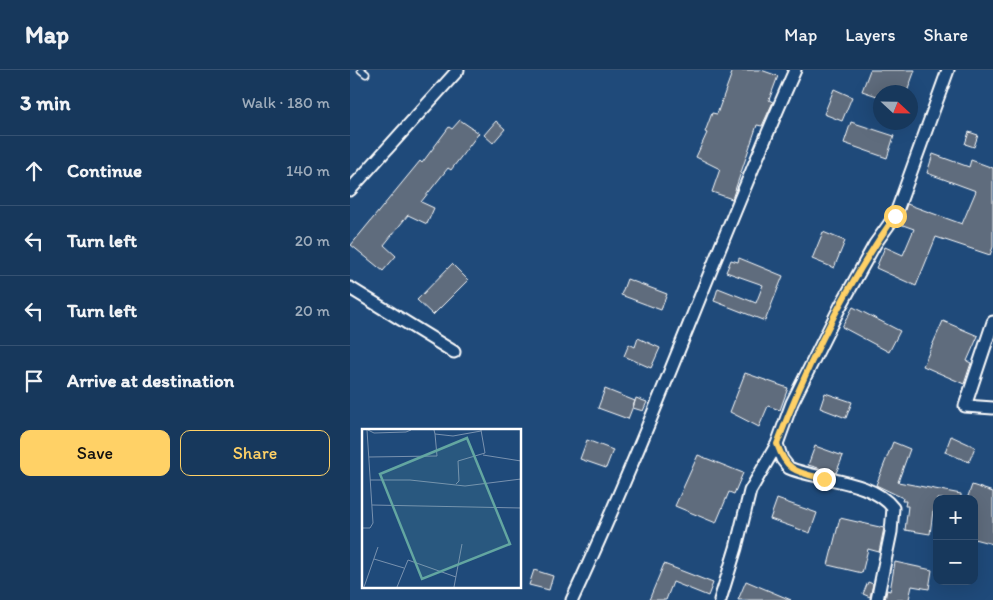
<!DOCTYPE html>
<meta charset="utf-8">
<style>
:root{--surface:#17385c;--page:#244365;--text:#f1f3f6;--muted:#9eacbb;--line:#365272;--accent:#ffd166}
body{margin:0;font-family:Itim,sans-serif;background:var(--page);color:var(--text)}
.controls{position:absolute;right:15px;bottom:15px;display:grid;overflow:hidden;border-radius:10px;box-shadow:0 5px 20px #0002}
.controls button{width:45px;height:45px;display:grid;place-items:center;padding:0;border:0;border-bottom:1px solid var(--line);background:var(--surface);color:var(--text);font:25px sans-serif}
.compass{position:absolute;left:523px;top:15px;width:45px;height:45px;border-radius:50%;background:var(--surface);box-shadow:0 5px 20px #0002;rotate:112deg}
.stop{position:absolute;width:15px;height:15px;margin:-11px;border:4px solid #ffd166;border-radius:50%;background:#fff}
.stop.end{background:#ffd166;border-color:#fff;box-shadow:0 1px 5px #0008}
.list{margin:0;padding:0;list-style:none}
h2{display:flex;justify-content:space-between;align-items:center;height:65px;margin:0;padding:0 20px;font-size:21px}
h2 small{font-size:16px;font-weight:400;color:var(--muted)}
.list li{display:grid;grid-template-columns:32px 1fr auto;gap:15px;align-items:center;box-sizing:border-box;height:70px;padding:0 20px;border-top:1px solid var(--line)}
.list b{display:block;font-size:19px;white-space:nowrap}
.list em{font-size:16px;font-style:normal;color:var(--muted)}
.actions{display:flex;gap:10px;padding:15px 20px}
.actions a{flex:1;padding:11px 0;border:1px solid var(--accent);border-radius:10px;text-align:center;font-size:18px;color:var(--accent)}
.actions .main{background:var(--accent);color:#111}
.icon{flex:none;width:28px;height:28px;fill:none;stroke:currentColor;stroke-width:2;stroke-linecap:round;stroke-linejoin:round}
.map{position:relative;flex:none;width:643px;height:530px;overflow:hidden}
header{display:flex;align-items:center;gap:30px;box-sizing:border-box;height:70px;padding:0 25px;background:var(--surface);border-bottom:1px solid var(--line)}
header strong{font-size:24px}
nav{display:flex;gap:28px;margin-inline-start:auto;font-size:18px}
main{display:flex}
aside{flex:1;background:var(--surface)}
.map>svg:first-child{display:block}
.building{fill:#5e6c7d;stroke:#fff}
.lines{fill:none;stroke-linecap:round;stroke-linejoin:round}
.service-casing{stroke:#fff;stroke-width:9}
.minor-casing{stroke:#fff;stroke-width:15}
.service{stroke:#1f4a7a;stroke-width:5.5}
.minor{stroke:#1f4a7a;stroke-width:11}
.route{stroke:#ffd166;stroke-width:6}
.inset-road{fill:none;stroke:#7992af;stroke-width:1}
.view{fill:#63a6a1;fill-opacity:0.15;stroke:#63a6a1;stroke-width:2.5}
.inset-edge{fill:none;stroke:#fff;stroke-width:2.5}
</style>
<header>
<strong>Map</strong>
<nav><a>Map</a><a>Layers</a><a>Share</a></nav>
</header>
<main>
<aside>
<h2>3 min<small>Walk · 180 m</small></h2>
<ul class="list">
<li><svg class="icon" aria-label="ahead" viewBox="0 0 24 24"><path d="M12 20V5M6 11l6-6 6 6"/></svg><div><b>Continue</b></div><em>140 m</em></li>
<li><svg class="icon" aria-label="left" viewBox="0 0 24 24"><path d="M17 20v-9H6M10 6l-5 5 5 5"/></svg><div><b>Turn left</b></div><em>20 m</em></li>
<li><svg class="icon" aria-label="left" viewBox="0 0 24 24"><path d="M17 20v-9H6M10 6l-5 5 5 5"/></svg><div><b>Turn left</b></div><em>20 m</em></li>
<li><svg class="icon" aria-label="arrive" viewBox="0 0 24 24"><path d="M6 21V4h12l-3 4 3 4H6"/></svg><div><b>Arrive at destination</b></div></li>
</ul>
<div class="actions"><a class="main">Save</a><a>Share</a></div>
</aside>
<div class="map">
<svg width="643" height="530" viewBox="0 0 643 530">
<rect width="100%" height="100%" fill="#1f4a7a"/>
<filter id="ink" filterUnits="userSpaceOnUse"><feTurbulence type="fractalNoise" baseFrequency=".02" numOctaves="2"/><feDisplacementMap in="SourceGraphic" scale="10" xChannelSelector="R" yChannelSelector="G"/><feConvolveMatrix kernelMatrix="1 2 1 2 8 2 1 2 1" color-interpolation-filters="sRGB"/></filter>
<g filter="url(#ink)">
<path class="building" d="M 383,0 L 411,0 L 428,6 L 419,30 L 423,32 L 412,56 L 407,55 L 382,129 L 362,122 L 370,99 L 346,87 L 357,63 L 355,62 L 362,43 L 367,44 Z
M 520,0 L 565,0 L 557,22 L 530,22 L 530,27 L 512,21 Z
M 484,19 L 502,27 L 492,51 L 474,44 Z
M 110,50 L 129,63 L 101,100 L 98,98 L 71,132 L 84,138 L 77,154 L 58,145 L 34,175 L 46,186 L 33,201 L 1,175 L 70,91 L 72,93 L 99,57 L 102,59 Z
M 146,51 L 155,59 L 143,73 L 134,65 Z
M 501,52 L 544,66 L 537,88 L 494,73 Z
M 619,62 L 628,65 L 624,77 L 615,74 Z
M 583,84 L 619,97 L 621,90 L 643,98 L 643,177 L 640,185 L 586,167 L 566,216 L 526,198 L 535,177 L 553,185 L 564,159 L 550,154 L 557,134 L 612,154 L 626,121 L 577,103 Z
M 473,162 L 495,171 L 484,198 L 462,189 Z
M 389,188 L 433,206 L 415,251 L 364,231 L 368,218 L 406,233 L 413,215 L 376,202 L 381,190 L 388,192 Z
M 102,194 L 118,210 L 83,245 L 67,230 Z
M 277,209 L 317,224 L 311,240 L 271,225 Z
M 503,237 L 550,261 L 539,282 L 492,257 Z
M 593,251 L 628,266 L 617,291 L 621,293 L 614,314 L 573,296 Z
M 288,268 L 310,278 L 301,298 L 274,286 L 279,274 L 285,277 Z
M 395,303 L 438,318 L 430,340 L 418,336 L 409,357 L 380,342 Z
M 255,319 L 285,331 L 278,349 L 248,338 Z
M 475,323 L 502,332 L 496,348 L 470,338 Z
M 286,328 L 297,332 L 293,341 L 283,338 Z
M 601,366 L 625,377 L 619,392 L 595,382 Z
M 237,370 L 263,380 L 256,398 L 230,389 Z
M 543,372 L 560,379 L 548,412 L 611,424 L 611,429 L 587,429 L 587,442 L 583,441 L 580,464 L 555,460 L 558,436 L 555,436 L 556,431 L 552,431 L 553,428 L 526,415 Z
M 465,376 L 493,386 L 486,403 L 458,395 Z
M 348,385 L 393,403 L 384,424 L 379,422 L 366,453 L 325,436 Z
M 622,415 L 643,422 L 643,474 L 624,469 L 624,429 L 617,429 Z
M 427,429 L 467,443 L 460,463 L 420,449 Z
M 490,448 L 534,458 L 529,482 L 518,479 L 512,503 L 478,495 Z
M 545,492 L 582,500 L 579,519 L 562,516 L 559,529 L 561,530 L 535,530 L 537,520 L 540,521 Z
M 314,494 L 363,513 L 358,526 L 323,512 L 316,530 L 299,530 Z
M 184,500 L 203,506 L 199,520 L 179,515 Z
M 396,511 L 441,530 L 388,530 Z
M 518,512 L 523,514 L 520,527 L 513,524 Z"/>
<g class="lines">
<g class="service-casing">
<path id="service" d="M 11,0 L 16,4"/>
</g>
<g class="minor-casing">
<path id="minor" d="M 0,120 L 108,0
M 0,218 L 104,282
M 643,252 L 615,336 L 643,338
M 427,374 L 432,389 L 439,398 C 471,411 522,410 543,438 L 541,462 L 527,530
M 222,530 C 303,356 367,175 445,0
M 370,530 L 386,478 L 400,421 L 427,374 L 442,333 L 490,237 L 525,174 L 545,146 L 598,0"/>
</g>
<use href="#service" class="service"/>
<use href="#minor" class="minor"/>
</g>
</g>
<g class="lines" filter="url(#ink)">
<path class="route" d="M 474,409 C 447,402 437,402 427,374 C 457,295 496,215 545,146"/>
</g>
<g transform="translate(12 359)">
<rect width="159" height="159" fill="#1f4a7a"/>
<path class="inset-road" d="M 6,1 L 12,4 L 44,3 L 49,1M 72,1 L 73,5 L 91,7 L 119,2M 121,26 L 159,32M 7,28 L 75,27 L 73,5M 8,51 L 48,51 L 103,57 L 159,50M 94,55 L 97,52 L 96,32 L 123,24 L 119,1M 10,76 L 159,79M 0,99 L 8,99 L 11,94 L 5,1M 12,130 L 42,139M 2,158 L 16,118M 35,158 L 46,131 L 94,148M 92,158 L 100,115"/>
<path class="view" d="M 105,9 L 148,115 L 60,150 L 18,45 Z"/>
<rect width="159" height="159" class="inset-edge"/>
</g>
</svg>
<div class="controls">
<button>+</button>
<button>−</button>
</div>
<svg class="compass" viewBox="-18 -18 36 36"><path d="M0-13l5 13h-10z" fill="#e53935"/><path d="M0 13l5-13h-10z" fill="#9eacbb"/></svg>
<div class="stop" style="left:545px;top:146px"></div>
<div class="stop end" style="left:474px;top:409px"></div>
</div>
</main>
